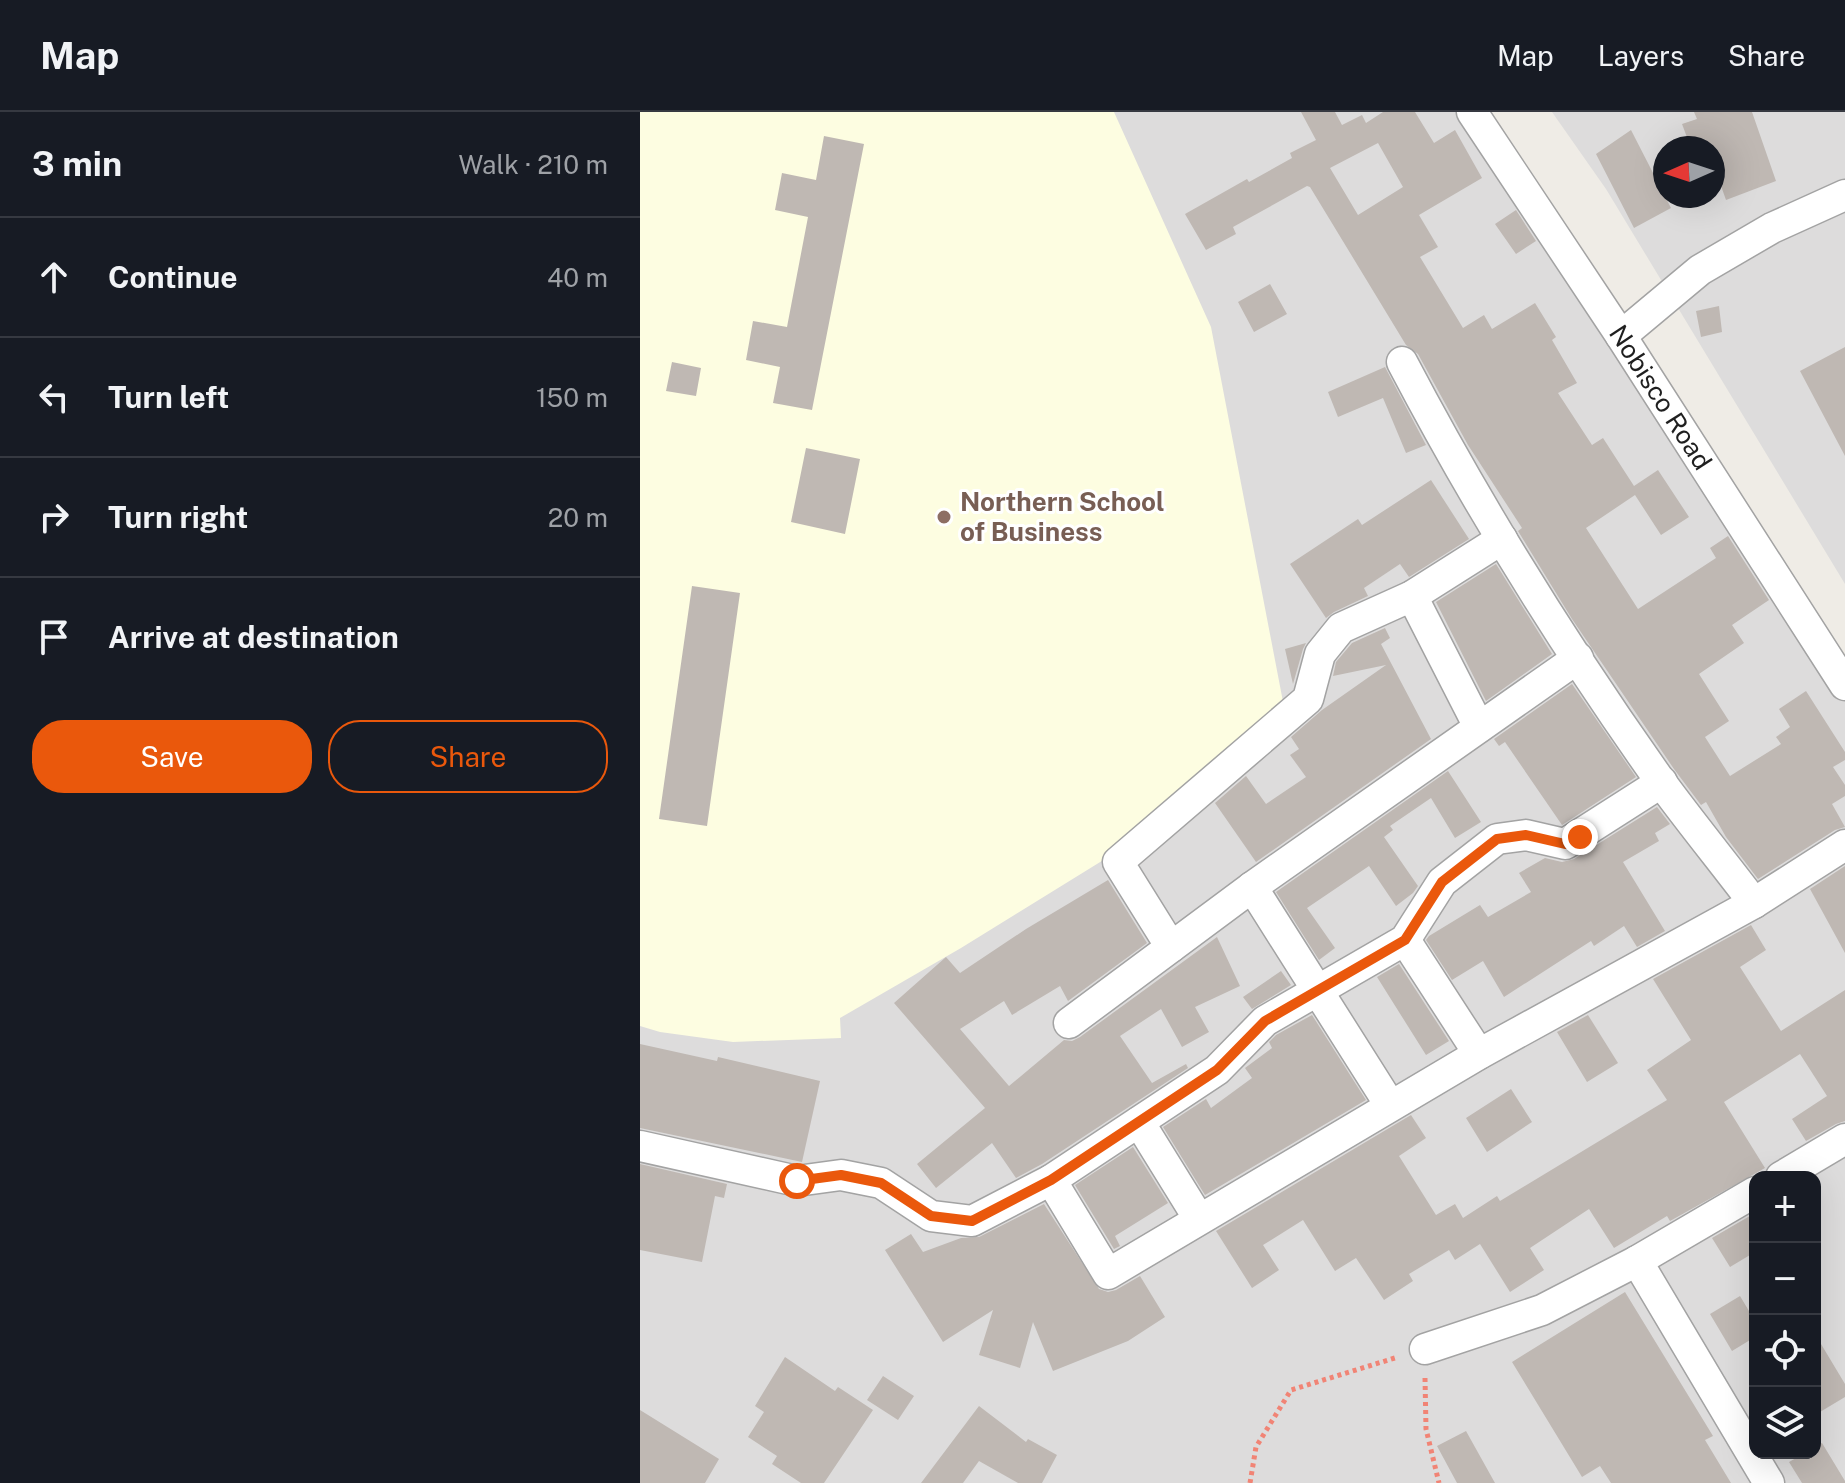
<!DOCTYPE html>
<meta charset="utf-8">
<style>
:root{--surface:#171b24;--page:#242831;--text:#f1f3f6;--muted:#9ea1a6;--line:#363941;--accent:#ea580c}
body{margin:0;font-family:"Public Sans",sans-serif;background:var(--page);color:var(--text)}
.controls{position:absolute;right:24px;bottom:24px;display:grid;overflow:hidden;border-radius:16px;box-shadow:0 8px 32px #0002}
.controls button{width:72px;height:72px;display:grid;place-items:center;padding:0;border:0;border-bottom:2px solid var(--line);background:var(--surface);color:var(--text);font:40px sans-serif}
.compass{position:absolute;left:1013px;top:24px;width:72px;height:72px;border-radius:50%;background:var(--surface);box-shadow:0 8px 32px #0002;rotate:267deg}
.stop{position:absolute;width:24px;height:24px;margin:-18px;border:6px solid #ea580c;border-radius:50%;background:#fff}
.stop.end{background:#ea580c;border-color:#fff;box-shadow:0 2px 8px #0008}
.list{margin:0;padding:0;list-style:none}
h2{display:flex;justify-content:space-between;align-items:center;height:104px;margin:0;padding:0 32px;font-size:34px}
h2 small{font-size:26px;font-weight:400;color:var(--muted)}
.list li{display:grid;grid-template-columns:52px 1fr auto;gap:24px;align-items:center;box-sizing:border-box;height:120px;padding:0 32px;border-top:2px solid var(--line)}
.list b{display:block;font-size:30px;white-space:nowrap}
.list em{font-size:26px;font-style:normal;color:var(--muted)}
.actions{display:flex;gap:16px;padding:24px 32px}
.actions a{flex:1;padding:18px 0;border:2px solid var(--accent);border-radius:32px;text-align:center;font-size:28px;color:var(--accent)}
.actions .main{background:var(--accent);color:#fff}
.icon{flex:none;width:44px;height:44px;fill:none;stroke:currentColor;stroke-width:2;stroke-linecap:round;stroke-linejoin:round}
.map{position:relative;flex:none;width:1205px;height:1371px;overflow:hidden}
header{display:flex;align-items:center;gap:48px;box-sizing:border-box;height:112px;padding:0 40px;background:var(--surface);border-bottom:2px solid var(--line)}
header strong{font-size:38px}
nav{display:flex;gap:44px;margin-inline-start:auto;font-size:28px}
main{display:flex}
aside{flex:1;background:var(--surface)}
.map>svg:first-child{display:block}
.residential{fill:#dddcdc;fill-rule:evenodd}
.education{fill:#fdfde1}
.building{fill:#bfb8b3;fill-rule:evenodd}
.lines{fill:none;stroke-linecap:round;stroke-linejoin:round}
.minor-casing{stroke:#a3a3a3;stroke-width:33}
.path{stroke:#f18475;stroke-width:5;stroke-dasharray:4 4;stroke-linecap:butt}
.minor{stroke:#fff;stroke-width:30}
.route{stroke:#ea580c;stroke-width:10}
.education-dot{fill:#8d6e63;stroke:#fff;stroke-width:3}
.labels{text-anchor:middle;stroke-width:6;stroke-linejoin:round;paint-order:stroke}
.street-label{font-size:26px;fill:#1f1f1f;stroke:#fff}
.education-label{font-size:26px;font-weight:bold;fill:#785e54;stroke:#fff;text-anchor:start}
</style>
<header>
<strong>Map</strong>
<nav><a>Map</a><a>Layers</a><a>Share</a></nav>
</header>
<main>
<aside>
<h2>3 min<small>Walk · 210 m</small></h2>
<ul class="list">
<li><svg class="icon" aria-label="ahead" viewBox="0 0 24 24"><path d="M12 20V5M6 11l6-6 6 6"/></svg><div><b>Continue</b></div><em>40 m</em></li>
<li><svg class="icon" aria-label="left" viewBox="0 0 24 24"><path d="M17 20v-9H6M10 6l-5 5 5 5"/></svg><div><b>Turn left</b></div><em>150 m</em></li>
<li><svg class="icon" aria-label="right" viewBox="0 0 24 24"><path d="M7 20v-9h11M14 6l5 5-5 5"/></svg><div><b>Turn right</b></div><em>20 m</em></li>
<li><svg class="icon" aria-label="arrive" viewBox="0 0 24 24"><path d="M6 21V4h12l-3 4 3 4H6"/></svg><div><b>Arrive at destination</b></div></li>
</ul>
<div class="actions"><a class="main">Save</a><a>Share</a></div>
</aside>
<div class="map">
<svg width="1205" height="1371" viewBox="0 0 1205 1371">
<rect width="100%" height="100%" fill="#efece6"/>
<path class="residential" d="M 0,0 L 848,0 L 1205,567 L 1205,1371 L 0,1371 ZM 1115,1065 L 1175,1065 L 1175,1341 L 1115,1341 Z
M 912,0 L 1205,0 L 1205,472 L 966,77 ZM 1025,36 L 1073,36 L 1073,84 L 1025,84 Z"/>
<path class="education" d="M 0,0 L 474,0 L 571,215 L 644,595 L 478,739 L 321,836 L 200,906 L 201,926 L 93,930 L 20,920 L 0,914 Z"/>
<path class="building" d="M 661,0 L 695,0 L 702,13 L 722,3 L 726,11 L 743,0 L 775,0 L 794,31 L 815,18 L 842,66 L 779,103 L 798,135 L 780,145 L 823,216 L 844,203 L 852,217 L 895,191 L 916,225 L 912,228 L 937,271 L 918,281 L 952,333 L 963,326 L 994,374 L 1018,358 L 1049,405 L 1021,423 L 995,383 L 946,416 L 998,497 L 1076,446 L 1070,436 L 1088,424 L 1129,488 L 1092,513 L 1104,531 L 1059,562 L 1089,609 L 1065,625 L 1090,664 L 1141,632 L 1136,625 L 1150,615 L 1139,597 L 1166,579 L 1205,640 L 1205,648 L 1193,655 L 1205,673 L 1205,684 L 1192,692 L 1205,715 L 1195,718 L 1118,767 L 1086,725 L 1066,690 L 1061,693 L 1034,657 L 932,507 L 878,419 L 882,416 L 828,333 L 778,242 L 766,233 L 670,75 L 667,74 L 593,115 L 596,122 L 566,138 L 545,102 L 607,67 L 609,70 L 652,46 L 650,41 L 676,28 ZM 738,31 L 763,75 L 718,103 L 690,56 Z
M 1054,0 L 1112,0 L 1136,69 L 1086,88 L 1080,71 L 1073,73 L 1073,36 L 1051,36 L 1042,12 L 1057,7 Z
M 991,18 L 1031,96 L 994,116 L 956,42 Z
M 184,24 L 224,32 L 172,298 L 133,291 L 140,255 L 106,248 L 113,209 L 147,215 L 168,105 L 135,98 L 142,61 L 176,68 Z
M 876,98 L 896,129 L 876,142 L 855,112 Z
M 630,172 L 647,202 L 614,220 L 598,190 Z
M 1079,194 L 1082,220 L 1061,225 L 1056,199 Z
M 1205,235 L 1205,344 L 1160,259 Z
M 32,250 L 61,256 L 56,284 L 26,279 Z
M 745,255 L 786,333 L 766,341 L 743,286 L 698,305 L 688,280 Z
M 166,336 L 220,347 L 205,422 L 151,410 Z
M 791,368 L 829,427 L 769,465 L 760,452 L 724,476 L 728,484 L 694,500 L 686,506 L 650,452 L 718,407 L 722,413 Z
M 856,452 L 912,542 L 846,589 L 796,490 Z
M 52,474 L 100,481 L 67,714 L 19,707 Z
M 745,516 L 750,526 L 741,532 L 791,627 L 616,750 L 575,691 L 606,664 L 626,692 L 666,665 L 650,643 L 659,637 L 651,625 L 682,598 L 746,553 L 693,564 L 696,550 L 712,531 Z
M 666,531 L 663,537 L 653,572 L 645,537 Z
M 932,572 L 996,665 L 922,713 L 865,630 L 859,634 L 854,627 Z
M 808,659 L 841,710 L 815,726 L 791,686 L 750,714 L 753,718 L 744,725 L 778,774 L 773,781 L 756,794 L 729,754 L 667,796 L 695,836 L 679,848 L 636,780 Z
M 1017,695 L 1030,712 L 1015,721 L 1019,729 L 983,750 L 1025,819 L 997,835 L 984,814 L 954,834 L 951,829 L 864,885 L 843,849 L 812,868 L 786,828 L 789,824 L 840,793 L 848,805 L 891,780 L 879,761 L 905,746 L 922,750 L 934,747 Z
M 1205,754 L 1205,841 L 1170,777 Z
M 468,768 L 507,831 L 428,889 L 420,874 L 372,903 L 364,889 L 320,917 L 369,974 L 424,928 L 432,929 L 440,925 L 577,825 L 600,874 L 555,895 L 569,920 L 542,935 L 521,897 L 480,924 L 512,971 L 546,952 L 548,956 L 402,1052 L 376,1066 L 352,1031 L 296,1076 L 277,1052 L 345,996 L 254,891 L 306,845 L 320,861 L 386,817 Z
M 1111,813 L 1126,838 L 1100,855 L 1141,919 L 1205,878 L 1205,1009 L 1196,1012 L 1166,1029 L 1152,1007 L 1187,984 L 1160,942 L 1084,990 L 1125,1056 L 1030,1109 L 1027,1104 L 974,1136 L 949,1097 L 890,1136 L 904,1158 L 870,1180 L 840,1132 L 815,1148 L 809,1138 L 769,1162 L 773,1169 L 744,1188 L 716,1146 L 695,1159 L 663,1108 L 623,1133 L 639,1158 L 612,1176 L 576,1119 L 771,1003 L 786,1026 L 759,1044 L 796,1103 L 815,1092 L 823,1106 L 857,1084 L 860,1089 L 1027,988 L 1007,958 L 1051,928 L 1013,867 Z
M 759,852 L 809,929 L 786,943 L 737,865 Z
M 641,859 L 651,873 L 612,897 L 603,885 Z
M 672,903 L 726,988 L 565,1083 L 523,1015 L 566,987 L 571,996 L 612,966 L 605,956 L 632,936 L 629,930 L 636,923 Z
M 948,903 L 978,951 L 947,970 L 917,920 Z
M 0,932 L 77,949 L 78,945 L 180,969 L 162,1050 L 0,1016 Z
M 871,977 L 892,1010 L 847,1040 L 826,1006 Z
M 493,1035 L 528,1091 L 475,1124 L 480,1134 L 474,1137 L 435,1073 Z
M 0,1052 L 87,1072 L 84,1086 L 75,1084 L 62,1150 L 0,1138 Z
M 404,1092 L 459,1177 L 468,1180 L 476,1178 L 500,1164 L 525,1205 L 488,1229 L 413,1259 L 393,1210 L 380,1256 L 339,1243 L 353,1198 L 303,1230 L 245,1138 L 271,1122 L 283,1140 L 321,1126 L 339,1125 Z
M 1115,1101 L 1115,1140 L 1090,1155 L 1072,1126 Z
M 985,1180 L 1073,1324 L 1065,1328 L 1091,1371 L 971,1371 L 960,1354 L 942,1365 L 872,1250 Z
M 1100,1184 L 1115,1209 L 1115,1225 L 1092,1239 L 1070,1202 Z
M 1175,1222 L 1205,1272 L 1205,1285 L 1175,1303 Z
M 145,1245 L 195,1279 L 198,1275 L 233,1298 L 184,1371 L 161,1371 L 132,1352 L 137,1344 L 108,1325 L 124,1300 L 115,1294 Z
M 243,1264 L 274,1284 L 258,1308 L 227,1288 Z
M 339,1294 L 386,1330 L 388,1327 L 417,1343 L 402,1371 L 378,1371 L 339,1349 L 323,1371 L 281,1371 Z
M 0,1298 L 79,1347 L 65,1371 L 0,1371 Z
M 826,1319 L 855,1371 L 817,1371 L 797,1334 Z
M 1182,1331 L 1205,1369 L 1205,1371 L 1162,1371 L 1149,1350 L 1165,1341 L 1175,1341 L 1175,1335 Z"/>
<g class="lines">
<g class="minor-casing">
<g id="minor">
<path id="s1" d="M 832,0 L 981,224 L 1205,573"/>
<path d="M 981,224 L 1060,158 L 1132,116 L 1205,83"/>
<path d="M 762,250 C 838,395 926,536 1021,670 C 1051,711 1083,750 1114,791"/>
<path d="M 772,484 L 839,615"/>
<path d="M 612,775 L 750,993"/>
<path d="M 765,828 L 839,942"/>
<path d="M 531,835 L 478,750 L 668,587 L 680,542 L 701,516 L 772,484 L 862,427"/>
<path d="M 429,911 L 612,775 L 938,546"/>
<path d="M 499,1010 L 559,1107"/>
<path d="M 0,1034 L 157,1069 L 201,1063 L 241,1071 L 291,1104 L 332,1109 L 411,1068 L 468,1162 L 839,942 L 1114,791 L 1205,733"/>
<path d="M 1141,1065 L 1205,1027"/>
<path d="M 411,1068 L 577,958 L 625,909 L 765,828 L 802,770 L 857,727 L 886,723 L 925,732 L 1022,670"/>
<path d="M 997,1149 L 1129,1371"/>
<path d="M 785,1237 L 902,1198 L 997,1149 L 1115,1080"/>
</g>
</g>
<path class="path" d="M 785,1266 L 786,1317 L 799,1371
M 610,1371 L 616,1335 L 651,1278 L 758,1245"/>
<use href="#minor" class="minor"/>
</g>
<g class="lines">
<path class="route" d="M 157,1069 L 201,1063 L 241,1071 L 291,1104 L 332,1109 L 411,1068 L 577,958 L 625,909 L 765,828 L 802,770 L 857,727 L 886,723 L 925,732 L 940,725"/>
</g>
<circle class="education-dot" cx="304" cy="405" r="8"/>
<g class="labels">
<g class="street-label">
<text dy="9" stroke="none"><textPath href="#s1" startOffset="342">Nobisco Road</textPath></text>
</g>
<g class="education-label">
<text x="320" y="399">Northern School<tspan x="320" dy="30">of Business</tspan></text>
</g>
</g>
</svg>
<div class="controls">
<button>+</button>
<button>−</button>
<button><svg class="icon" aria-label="locate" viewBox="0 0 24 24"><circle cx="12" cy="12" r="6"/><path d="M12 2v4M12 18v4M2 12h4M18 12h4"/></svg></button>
<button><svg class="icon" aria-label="layers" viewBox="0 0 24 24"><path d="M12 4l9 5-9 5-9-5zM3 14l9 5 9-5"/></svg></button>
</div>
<svg class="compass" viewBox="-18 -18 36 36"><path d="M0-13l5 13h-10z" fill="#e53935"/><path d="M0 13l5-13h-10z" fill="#9ea1a6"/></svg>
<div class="stop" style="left:157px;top:1069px"></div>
<div class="stop end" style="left:940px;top:725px"></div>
</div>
</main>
